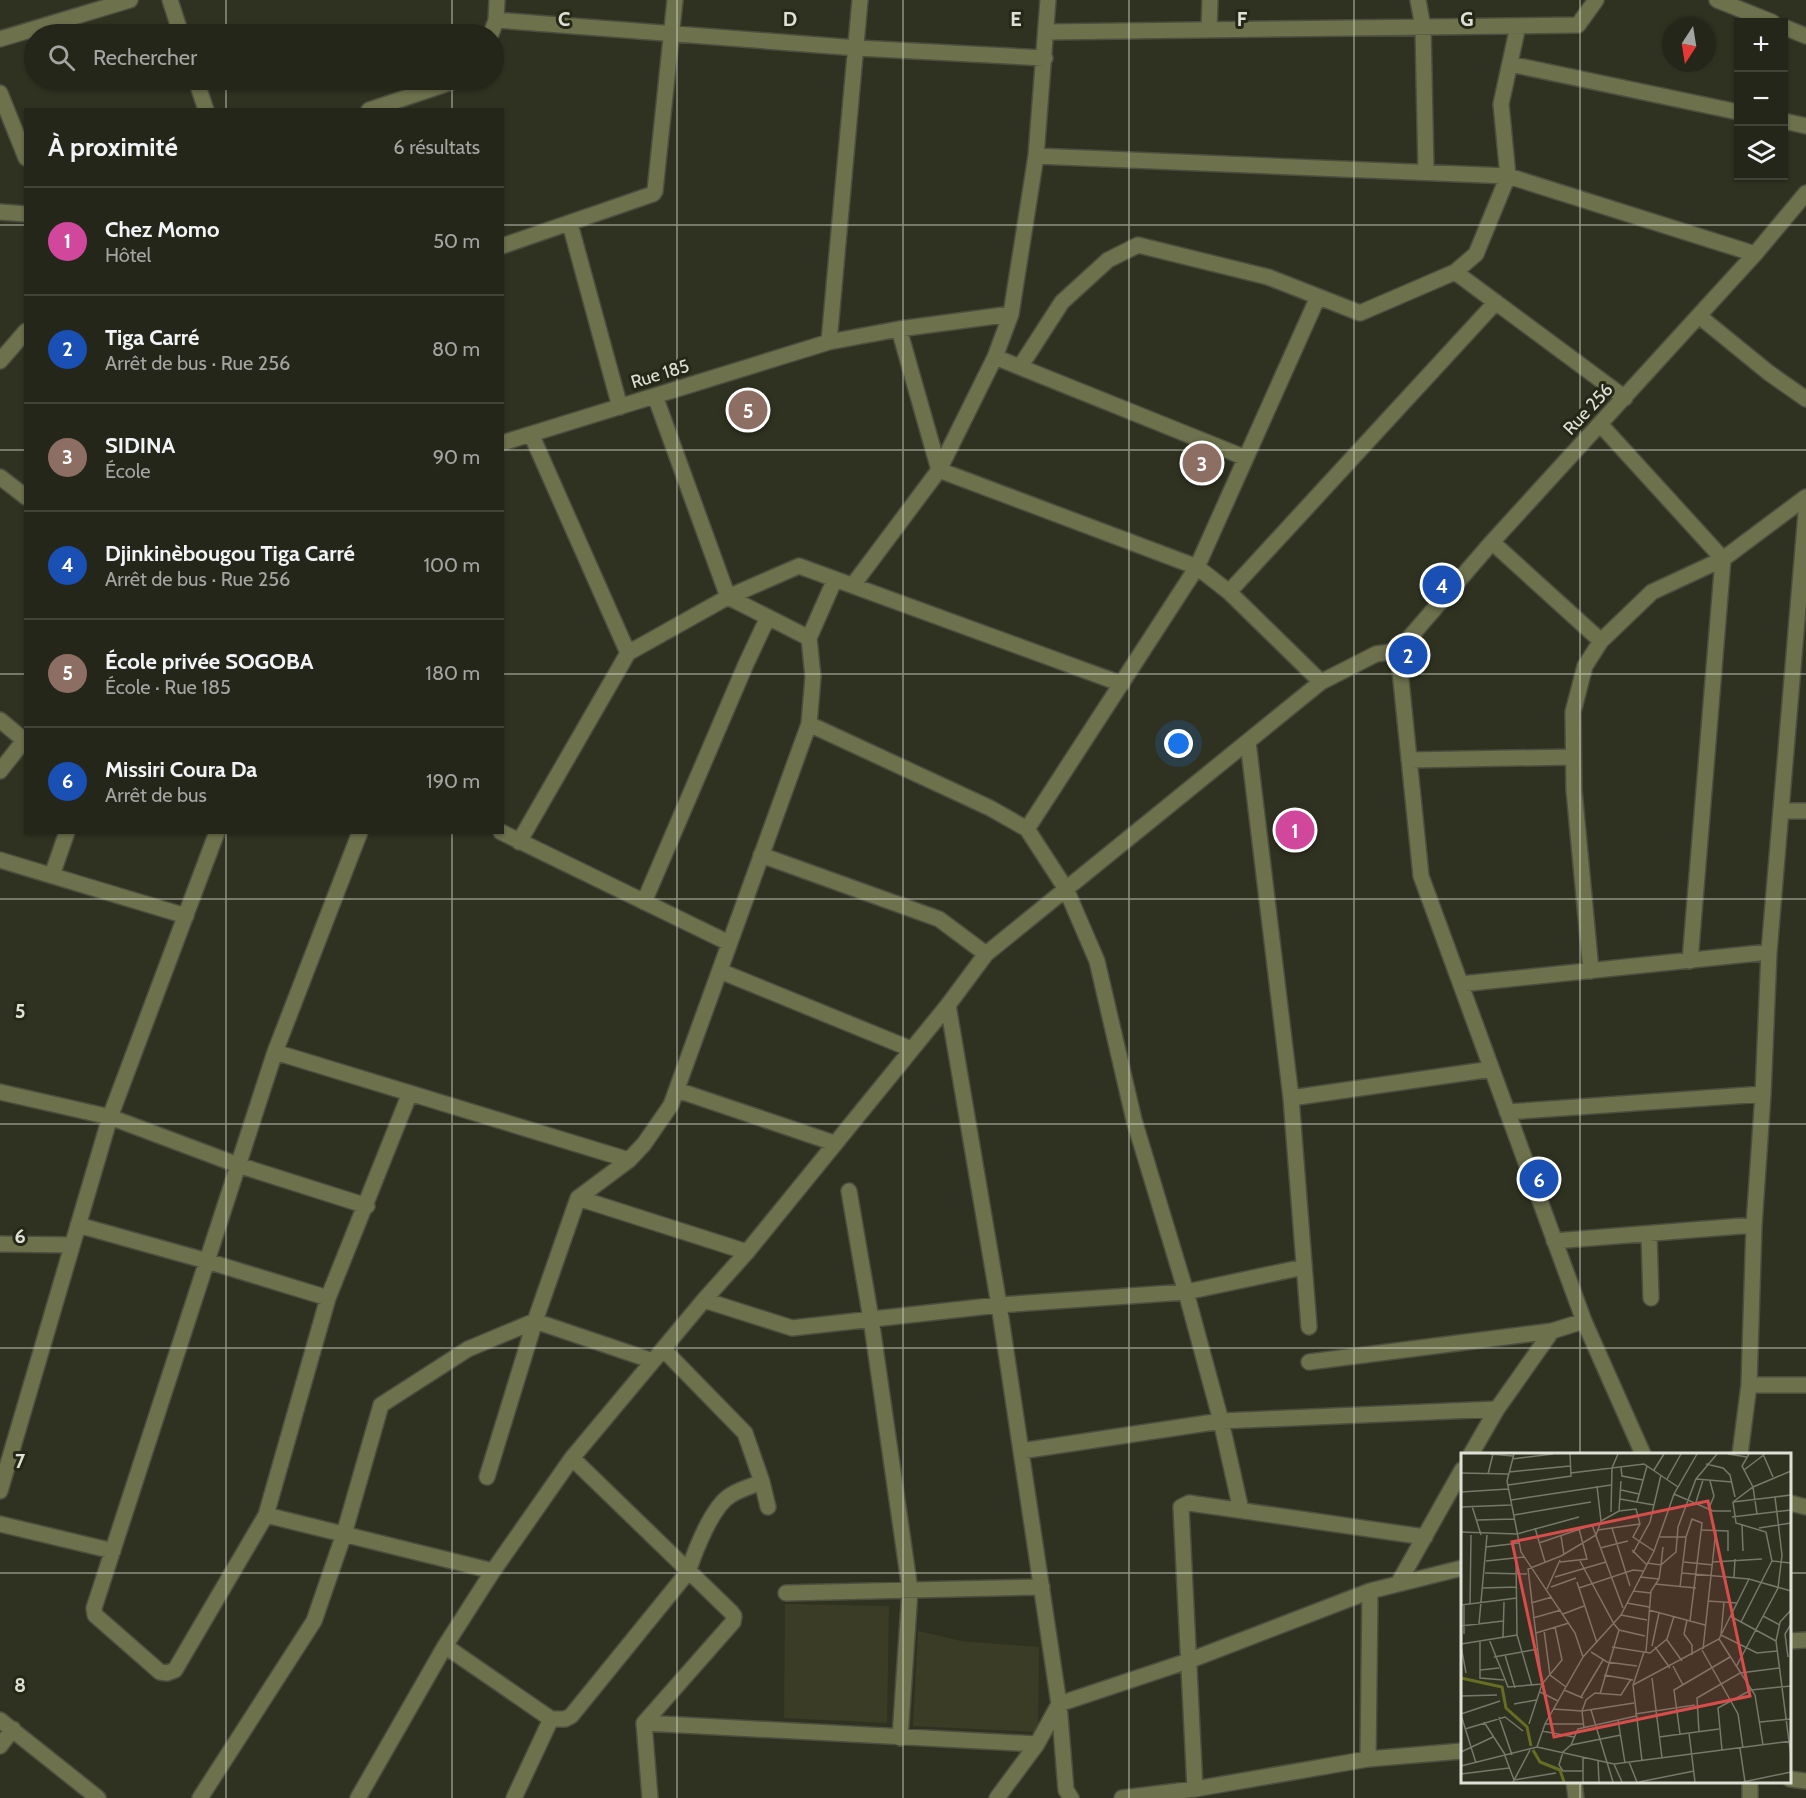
<!DOCTYPE html>
<html lang="fr">
<meta charset="utf-8">
<style>
:root{--surface:#242619;--page:#2c2e22;--text:#f1f3f6;--muted:#a3a5a2;--line:#414338;--accent:#8c9099}
body{margin:0;font-family:Cabin,sans-serif;background:var(--page);color:var(--text)}
.controls{position:absolute;right:18px;top:18px;display:grid;overflow:hidden;border-radius:0px;box-shadow:0 2px 4px #0004}
.controls button{width:54px;height:54px;display:grid;place-items:center;padding:0;border:0;border-bottom:2px solid var(--line);background:var(--surface);color:var(--text);font:30px sans-serif}
.compass{position:absolute;left:1662px;top:18px;width:54px;height:54px;border-radius:50%;background:var(--surface);box-shadow:0 2px 4px #0004;rotate:192deg}
.you{position:absolute;left:1179px;top:744px;width:21px;height:21px;margin:-15px;border:4px solid #fff;border-radius:50%;background:#1a73e8;box-shadow:0 0 0 9px #1a73e833}
.badge{display:grid;place-items:center;width:39px;height:39px;border-radius:50%;background:var(--accent);color:#fff;font-size:20px;font-weight:700}
.pin{position:absolute;translate:-50% -50%;border:3px solid #fff;box-shadow:0 2px 6px #0006}
.list{margin:0;padding:0;list-style:none}
h2{display:flex;justify-content:space-between;align-items:center;height:78px;margin:0;padding:0 24px;font-size:26px}
h2 small{font-size:20px;font-weight:400;color:var(--muted)}
.list li{display:grid;grid-template-columns:39px 1fr auto;gap:18px;align-items:center;box-sizing:border-box;height:108px;padding:0 24px;border-top:2px solid var(--line)}
.list b{display:block;font-size:22px;white-space:nowrap}
.list p{margin:0;font-size:20px;white-space:nowrap;color:var(--muted)}
.list em{font-size:20px;font-style:normal;color:var(--muted)}
.icon{flex:none;width:33px;height:33px;fill:none;stroke:currentColor;stroke-width:2;stroke-linecap:round;stroke-linejoin:round}
.map{position:relative;flex:none;width:1806px;height:1798px;overflow:hidden}
.search{position:absolute;background:var(--surface);box-shadow:0 2px 4px #0004;left:24px;top:24px;width:480px;height:66px;display:flex;align-items:center;gap:15px;box-sizing:border-box;padding:0 21px;border-radius:33px;color:var(--muted);font-size:22px}
.panel{position:absolute;background:var(--surface);box-shadow:0 2px 4px #0004;left:24px;top:108px;width:480px;height:726px;border-radius:0px}
.map>svg:first-child{display:block}
.built{fill:#3a3c26}
.lines{fill:none;stroke-linecap:round;stroke-linejoin:round}
.minor-casing{stroke:#4c4e3e;stroke-width:18}
.minor{stroke:#6d714c;stroke-width:15}
.grid{fill:none;stroke:#dfe1d6;stroke-width:1.5;stroke-opacity:0.55}
.labels{text-anchor:middle;stroke-width:6;stroke-linejoin:round;paint-order:stroke}
.street-label{font-size:18px;fill:#dfe1d6;stroke:#262817}
.inset-river{fill:none;stroke:#676d22;stroke-width:3}
.inset-road{fill:none;stroke:#767869;stroke-width:1.5}
.view{fill:#d84d4b;fill-opacity:0.15;stroke:#d84d4b;stroke-width:3}
.inset-edge{fill:none;stroke:#dfe1d6;stroke-width:3}
.grid-label{font-size:20px;text-anchor:middle;font-weight:bold;fill:#dfe1d6;stroke:#262817;stroke-width:6;stroke-linejoin:round;paint-order:stroke}
</style>
<div class="map">
<svg width="1806" height="1798" viewBox="0 0 1806 1798">
<rect width="100%" height="100%" fill="#303221"/>
<path class="built" d="M 785,1604 L 889,1606 L 887,1723 L 784,1718 Z
M 918,1631 L 961,1641 L 1039,1647 L 1038,1732 L 913,1726 Z"/>
<g class="lines">
<g class="minor-casing">
<path id="minor" d="M 170,0 L 181,34
M 1418,0 L 1423,27 L 1426,172
M 1717,0 L 1772,22
M 496,20 L 857,48 L 1045,58
M 1784,27 L 1806,36
M 1209,30 L 1210,0
M 1046,32 L 1578,25 L 1596,0
M 491,34 L 496,20 L 497,0
M 0,39 L 130,0
M 1510,64 L 1738,112
M 196,80 L 206,110
M 0,93 L 26,158
M 369,110 L 458,80
M 1784,121 L 1806,126
M 1036,156 L 1508,176 L 1755,254
M 0,212 L 26,214
M 570,224 L 620,407
M 502,246 L 653,194 L 655,191 L 675,0
M 1455,272 L 1625,398
M 1699,316 L 1769,373 L 1806,399
M 899,329 L 939,470
M 829,342 L 860,0
M 995,357 L 1246,458
M 0,361 L 26,331
M 1020,367 L 1062,302 L 1108,260 L 1138,245 L 1268,277 L 1360,313 L 1455,272 L 1476,254 L 1508,176 L 1501,104 L 1518,26
M 655,396 L 728,597 L 809,638
M 1600,424 L 1723,559 L 1690,961
M 531,434 L 628,653
M 502,443 L 829,342 L 899,329 L 1011,314
M 939,470 L 1197,567 L 1229,592 L 1321,682
M 0,477 L 26,497
M 1492,542 L 1601,641
M 853,585 L 939,470 L 995,357 L 1011,314 L 1036,156 L 1048,0
M 1229,592 L 1496,302
M 1398,651 L 1421,876 L 1584,1321 L 1643,1454
M 1398,651 L 1492,542 L 1755,254 L 1806,193
M 0,720 L 24,740
M 809,724 L 990,808 L 1027,829 L 1066,889 L 1097,961 L 1134,1120 L 1186,1292 L 1221,1421 L 1241,1510
M 1248,742 L 1291,1098 L 1309,1327
M 1409,760 L 1573,757
M 0,771 L 26,738
M 1782,811 L 1806,811
M 1027,829 L 1197,567 L 1318,297
M 501,832 L 729,943
M 519,842 L 628,653 L 728,597 L 799,566 L 1122,684
M 761,855 L 939,919 L 986,954
M 0,860 L 186,916
M 52,875 L 67,832
M 644,902 L 746,664 L 768,617
M 720,971 L 911,1049
M 1591,971 L 1574,790 L 1573,712 L 1585,666 L 1601,641 L 1652,592 L 1723,559 L 1806,497
M 1461,984 L 1769,952
M 948,1005 L 999,1305 L 1059,1704 L 1066,1790 L 1071,1798
M 275,1052 L 629,1160
M 677,1090 L 834,1143
M 0,1092 L 110,1117 L 238,1165 L 367,1206
M 410,1093 L 328,1298 L 266,1515 L 493,1571
M 1291,1098 L 1492,1069
M 1507,1112 L 1763,1094
M 849,1191 L 871,1319 L 910,1590 L 900,1738
M 578,1198 L 747,1252
M 78,1225 L 207,1261 L 328,1298
M 1649,1234 L 1651,1298
M 1554,1241 L 1754,1225
M 0,1244 L 72,1245
M 704,1300 L 792,1328 L 999,1305 L 1186,1292 L 1304,1267
M 663,1349 L 745,1433 L 762,1482 L 768,1507
M 1309,1362 L 1552,1331
M 1749,1385 L 1806,1385
M 1021,1451 L 1221,1421 L 1497,1409
M 1471,1454 L 1497,1409 L 1552,1331 L 1584,1321
M 1740,1454 L 1749,1385 L 1754,1225 L 1763,1094 L 1769,952 L 1806,513
M 572,1458 L 731,1612 L 734,1616 L 733,1622 L 644,1723 L 650,1798
M 487,1477 L 535,1321 L 653,1361
M 0,1491 L 110,1117 L 217,832
M 1790,1503 L 1806,1507
M 266,1515 L 175,1670 L 167,1673 L 160,1672 L 95,1615 L 94,1608 L 275,1052 L 360,832
M 0,1524 L 113,1551
M 1399,1582 L 1462,1470
M 786,1593 L 1042,1587
M 1790,1641 L 1806,1640
M 445,1646 L 551,1719 L 565,1719 L 571,1716 L 688,1572 C 695,1551 712,1506 731,1495 C 741,1489 752,1486 762,1482
M 0,1720 L 98,1798
M 644,1723 L 1037,1744
M 0,1746 L 13,1729
M 1368,1759 L 1370,1591
M 1790,1779 L 1806,1781
M 1574,1782 L 1576,1798
M 1195,1789 L 1181,1507 L 1189,1503 L 1425,1537
M 200,1798 L 314,1621 L 344,1534 L 381,1405 L 468,1349 L 535,1321 L 578,1198 L 629,1160 L 644,1144 L 671,1105 L 809,724 L 813,677 L 809,638 L 835,579
M 358,1798 L 445,1646 L 493,1571 L 572,1458 L 704,1300 L 747,1252 L 948,1005 L 986,954 L 1321,682 L 1376,654 L 1398,651
M 514,1798 L 551,1719
M 997,1798 L 1037,1744 L 1059,1704 L 1188,1661 L 1370,1591 L 1462,1568
M 1122,1798 L 1195,1789 L 1368,1759 L 1462,1751
M 1750,1798 L 1750,1782"/>
</g>
<use href="#minor" class="minor"/>
</g>
<path class="grid" d="M 226,0 L 226,34M 452,0 L 452,34M 677,0 L 677,1798M 903,0 L 903,1798M 1129,0 L 1129,1798M 1354,0 L 1354,1798M 1580,0 L 1580,1454M 226,80 L 226,110M 452,80 L 452,110M 0,225 L 26,225M 502,225 L 1806,225M 0,450 L 26,450M 502,450 L 1806,450M 0,674 L 26,674M 502,674 L 1806,674M 226,832 L 226,1798M 452,832 L 452,1798M 0,899 L 1806,899M 0,1124 L 1806,1124M 0,1348 L 1806,1348M 0,1573 L 1462,1573M 1790,1573 L 1806,1573M 1580,1782 L 1580,1798"/>
<g class="labels">
<g class="street-label">
<text transform="translate(660 374) rotate(-17)" y="6">Rue 185</text>
<text transform="translate(1588 409) rotate(-47)" y="6">Rue 256</text>
</g>
</g>
<g transform="translate(1461 1453)">
<rect width="330" height="330" fill="#303221"/>
<path class="inset-river" d="M 0,225 L 41,234 L 45,255 L 66,274 L 70,293M 72,297 L 79,309 L 99,317 L 103,329"/>
<path class="inset-road" d="M 29,1 L 52,3M 53,1 L 46,28 L 60,99 L 114,180 L 122,204M 267,1 L 286,4M 288,1 L 281,13 L 292,34 L 296,61M 302,1 L 312,24M 51,6 L 92,1M 245,11 L 262,15 L 269,22 L 274,44M 160,14 L 161,23 L 182,27M 193,17 L 203,1M 283,17 L 304,1M 48,19 L 109,13M 0,20 L 47,21M 110,20 L 183,11 L 217,34M 27,21 L 32,1M 206,26 L 220,1M 235,26 L 271,29M 47,32 L 110,23 L 109,1M 136,33 L 140,68M 160,37 L 178,41M 0,39 L 47,36M 213,41 L 252,58 L 270,58M 159,46 L 193,52M 50,47 L 150,32M 176,49 L 186,13M 235,49 L 242,27M 272,49 L 314,44M 11,53 L 20,82M 0,54 L 50,52M 248,55 L 253,43 L 249,28M 158,58 L 160,28M 150,59 L 151,15 L 157,1M 53,62 L 130,49M 271,64 L 330,57M 16,67 L 53,66M 281,72 L 282,98M 74,75 L 84,109M 151,75 L 169,133M 298,75 L 330,70M 137,77 L 179,71M 241,77 L 267,78 L 267,98M 0,79 L 56,81 L 118,64M 100,83 L 103,102M 199,84 L 225,84 L 219,134M 225,84 L 231,66 L 241,70 L 229,168M 78,90 L 131,72 L 162,155M 25,94 L 58,90M 139,95 L 167,88M 171,97 L 186,112M 172,100 L 189,69 L 200,22M 55,106 L 56,182 L 71,233M 25,108 L 63,104M 119,108 L 153,171 L 158,177 L 184,183M 311,108 L 330,110M 99,109 L 126,106 L 118,76M 223,109 L 252,112M 252,109 L 301,106M 186,110 L 200,112 L 202,94M 24,120 L 66,121M 221,120 L 288,126 L 330,138M 94,124 L 145,109M 179,124 L 198,126M 273,124 L 274,106M 116,129 L 136,190M 194,131 L 235,135M 90,134 L 115,125M 22,135 L 56,134M 118,135 L 172,117 L 182,118M 86,136 L 99,107M 172,138 L 190,140M 247,148 L 276,150M 263,149 L 260,182 L 296,200 L 316,198M 70,150 L 91,144M 166,150 L 188,154M 0,152 L 56,145M 9,152 L 10,82M 188,157 L 244,172M 330,157 L 319,169 L 315,188 L 330,304M 102,161 L 123,153M 160,162 L 186,167M 269,163 L 315,188M 302,163 L 319,172M 72,165 L 100,157M 226,167 L 223,181 L 231,192 L 231,202M 280,169 L 311,108 L 305,79 L 275,70 L 272,49 L 292,34 L 330,18M 18,171 L 26,82M 0,173 L 42,168M 83,177 L 89,222 L 105,234M 75,180 L 108,170M 3,181 L 3,152M 42,184 L 43,149M 28,186 L 47,234 L 81,231 L 67,116 L 100,103 L 135,82 L 140,68 L 158,58 L 175,56 L 179,71 L 172,84 L 193,98M 258,186 L 294,242 L 302,292M 206,187 L 221,208M 19,188 L 19,225 L 43,227M 0,191 L 56,182M 0,193 L 5,220M 191,193 L 198,160M 151,194 L 189,200 L 206,186 L 213,163M 194,194 L 209,215M 242,196 L 255,77M 241,197 L 277,261 L 282,295M 130,199 L 146,209 L 176,213M 185,199 L 190,138 L 198,126 L 200,112 L 215,99 L 217,74 L 235,26 L 256,1M 44,202 L 54,235M 33,204 L 77,196M 327,204 L 324,181 L 330,171M 212,213 L 222,232M 275,214 L 317,135 L 321,102 L 314,44 L 330,42M 19,217 L 38,215M 143,222 L 172,227M 191,225 L 201,305M 172,232 L 258,186 L 288,126M 103,237 L 122,245M 79,239 L 97,248M 139,241 L 158,177M 0,243 L 36,242M 120,244 L 142,207M 53,251 L 75,247M 92,256 L 121,258 L 173,250M 130,257 L 152,329M 0,261 L 39,248M 174,261 L 234,252M 0,262 L 15,310M 38,264 L 51,302M 157,267 L 164,310M 23,269 L 45,303M 299,269 L 330,266M 68,271 L 81,231 L 101,207 L 94,174M 84,271 L 123,271M 123,275 L 121,258 L 125,247 L 134,240 L 160,242 L 170,226M 4,276 L 44,264 L 62,278M 81,278 L 113,284M 238,279 L 236,245 L 279,220 L 318,215M 228,280 L 234,329M 219,281 L 213,237 L 269,204M 198,284 L 258,276M 110,292 L 117,276 L 175,263M 76,294 L 84,271 L 122,204 L 160,162 L 193,98 L 213,41 L 236,1M 279,295 L 284,329M 261,297 L 257,255 L 290,237 L 330,233M 0,299 L 32,284M 44,303 L 53,327 L 95,320M 137,307 L 138,329M 181,308 L 172,232 L 183,199M 168,309 L 176,329M 153,311 L 161,329M 0,313 L 76,294 L 153,311 L 330,288M 122,318 L 102,318 L 98,312 L 102,299 L 110,292 L 160,282M 0,321 L 48,315M 52,329 L 69,297M 122,329 L 122,304M 178,329 L 233,318M 282,329 L 330,319"/>
<path class="view" d="M 247,48 L 289,243 L 93,284 L 51,89 Z"/>
<rect width="330" height="330" class="inset-edge"/>
</g>
<g class="grid-label">
<text x="564" y="26">C</text>
<text x="790" y="26">D</text>
<text x="1016" y="26">E</text>
<text x="1242" y="26">F</text>
<text x="1467" y="26">G</text>
<text x="20" y="1018">5</text>
<text x="20" y="1243">6</text>
<text x="20" y="1468">7</text>
<text x="20" y="1692">8</text>
</g>
</svg>
<div class="controls">
<button>+</button>
<button>−</button>
<button><svg class="icon" aria-label="layers" viewBox="0 0 24 24"><path d="M12 4l9 5-9 5-9-5zM3 14l9 5 9-5"/></svg></button>
</div>
<svg class="compass" viewBox="-18 -18 36 36"><path d="M0-13l5 13h-10z" fill="#e53935"/><path d="M0 13l5-13h-10z" fill="#a3a5a2"/></svg>
<div class="you"></div>
<div class="pin badge" style="left:1295px;top:830px;background:#d1479c">1</div>
<div class="pin badge" style="left:1408px;top:655px;background:#1a4fb4">2</div>
<div class="pin badge" style="left:1202px;top:463px;background:#8d6e63">3</div>
<div class="pin badge" style="left:1442px;top:585px;background:#1a4fb4">4</div>
<div class="pin badge" style="left:748px;top:410px;background:#8d6e63">5</div>
<div class="pin badge" style="left:1539px;top:1179px;background:#1a4fb4">6</div>
<div class="search"><svg class="icon" aria-label="search" viewBox="0 0 24 24"><circle cx="10" cy="10" r="6"/><path d="M15 15l6 6"/></svg>Rechercher</div>
<section class="panel">
<h2>À proximité<small>6 résultats</small></h2>
<ul class="list">
<li><span class="badge" style="background:#d1479c">1</span><div><b>Chez Momo</b><p>Hôtel</p></div><em>50 m</em></li>
<li><span class="badge" style="background:#1a4fb4">2</span><div><b>Tiga Carré</b><p>Arrêt de bus · Rue 256</p></div><em>80 m</em></li>
<li><span class="badge" style="background:#8d6e63">3</span><div><b>SIDINA</b><p>École</p></div><em>90 m</em></li>
<li><span class="badge" style="background:#1a4fb4">4</span><div><b>Djinkinèbougou Tiga Carré</b><p>Arrêt de bus · Rue 256</p></div><em>100 m</em></li>
<li><span class="badge" style="background:#8d6e63">5</span><div><b>École privée SOGOBA</b><p>École · Rue 185</p></div><em>180 m</em></li>
<li><span class="badge" style="background:#1a4fb4">6</span><div><b>Missiri Coura Da</b><p>Arrêt de bus</p></div><em>190 m</em></li>
</ul>
</section>
</div>
